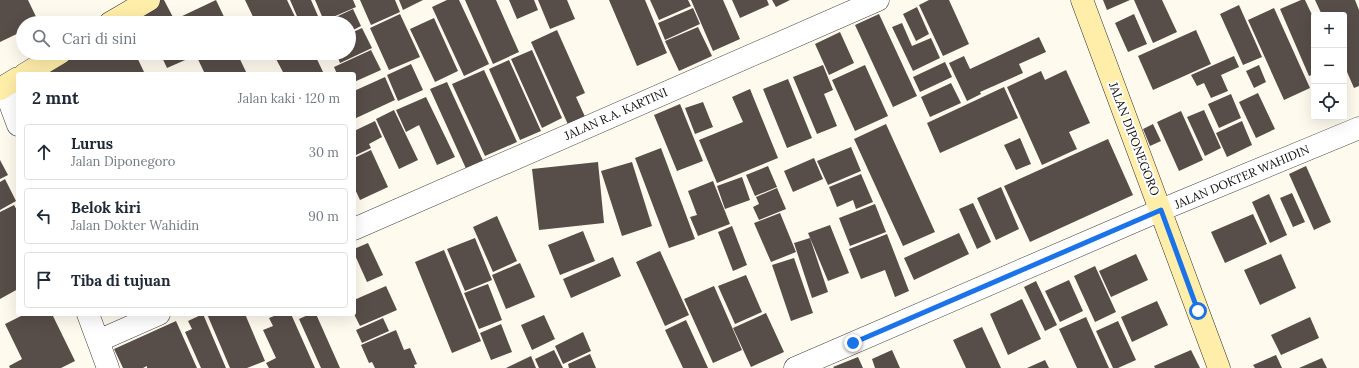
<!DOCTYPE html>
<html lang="id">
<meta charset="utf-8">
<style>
:root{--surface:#fff;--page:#f2f2f3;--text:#1f2937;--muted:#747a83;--line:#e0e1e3}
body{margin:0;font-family:Lora,serif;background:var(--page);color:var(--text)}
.controls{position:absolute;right:12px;top:12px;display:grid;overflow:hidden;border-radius:4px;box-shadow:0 4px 16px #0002}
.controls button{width:36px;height:36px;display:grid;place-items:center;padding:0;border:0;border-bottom:1px solid var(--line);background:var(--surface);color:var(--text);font:20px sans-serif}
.stop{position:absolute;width:12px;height:12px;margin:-9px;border:3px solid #1a73e8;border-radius:50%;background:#fff}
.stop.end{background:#1a73e8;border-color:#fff;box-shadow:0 1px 4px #0008}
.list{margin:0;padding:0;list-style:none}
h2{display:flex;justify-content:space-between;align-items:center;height:52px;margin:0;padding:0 16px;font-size:17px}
h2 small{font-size:13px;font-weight:400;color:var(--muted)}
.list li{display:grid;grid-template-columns:26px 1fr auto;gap:12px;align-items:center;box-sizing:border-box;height:56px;margin:0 8px 8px;padding:0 8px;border:1px solid var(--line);border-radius:4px}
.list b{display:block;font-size:15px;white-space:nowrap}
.list p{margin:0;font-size:13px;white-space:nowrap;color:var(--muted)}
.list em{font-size:13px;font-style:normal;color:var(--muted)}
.icon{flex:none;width:22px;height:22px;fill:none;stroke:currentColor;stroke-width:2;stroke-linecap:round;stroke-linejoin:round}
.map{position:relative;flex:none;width:1359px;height:368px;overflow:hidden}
.search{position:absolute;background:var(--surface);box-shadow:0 4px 16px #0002;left:16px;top:16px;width:340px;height:44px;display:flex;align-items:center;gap:10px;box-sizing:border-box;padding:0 14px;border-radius:22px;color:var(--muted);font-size:15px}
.panel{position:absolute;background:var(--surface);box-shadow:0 4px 16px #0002;left:16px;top:72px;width:340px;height:244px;border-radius:4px}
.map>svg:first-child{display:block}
.building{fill:#574d49}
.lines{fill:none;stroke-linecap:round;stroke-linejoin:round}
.street-casing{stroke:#404040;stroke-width:23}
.secondary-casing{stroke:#2f2f2f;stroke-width:23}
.street{stroke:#fff;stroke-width:22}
.secondary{stroke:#ffeea9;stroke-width:22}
.route{stroke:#1a73e8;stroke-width:5}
.labels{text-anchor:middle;stroke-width:4;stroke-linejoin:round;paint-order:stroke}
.street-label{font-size:12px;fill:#0d0d0d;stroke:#fff}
</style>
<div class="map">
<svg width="1359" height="368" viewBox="0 0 1359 368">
<rect width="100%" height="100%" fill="#fffaee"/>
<path class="building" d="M 0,0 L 28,0 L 39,23 L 23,23 L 23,31 L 0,42 Z
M 161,0 L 164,0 L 176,23 L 146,23 L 140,10 Z
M 216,0 L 227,23 L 181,23 L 178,18 Z
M 245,0 L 287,0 L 298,23 L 256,23 Z
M 290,0 L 311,0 L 318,16 L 303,23 L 300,23 Z
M 315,0 L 353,0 L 356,7 L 324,21 Z
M 360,0 L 395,0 L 400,12 L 371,25 Z
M 399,0 L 423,0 L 403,10 Z
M 447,0 L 459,0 L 489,64 L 464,76 L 432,7 Z
M 465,0 L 496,0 L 519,52 L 493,64 Z
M 509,0 L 534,0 L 538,10 L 517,19 Z
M 538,0 L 567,0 L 575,19 L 550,29 Z
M 609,0 L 645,0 L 667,53 L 637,66 Z
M 650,0 L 688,0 L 691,6 L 659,20 Z
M 691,0 L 723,0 L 740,39 L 713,51 Z
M 732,0 L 767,0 L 769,5 L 740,18 Z
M 772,0 L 790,0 L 776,7 Z
M 929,0 L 949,0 L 969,44 L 943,56 L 919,5 Z
M 1103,0 L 1130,0 L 1107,10 Z
M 1134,0 L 1162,0 L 1177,32 L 1153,43 Z
M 1301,0 L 1305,0 L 1314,19 L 1314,74 L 1309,76 L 1280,9 Z
M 1315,0 L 1355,0 L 1359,10 L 1359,86 L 1354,88 L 1344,65 L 1344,15 L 1322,15 Z
M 1239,5 L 1262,57 L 1243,65 L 1220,14 Z
M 917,7 L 929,34 L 916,41 L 903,14 Z
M 693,8 L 700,24 L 665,40 L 658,23 Z
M 1274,8 L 1310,88 L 1284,100 L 1248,20 Z
M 353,9 L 361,26 L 349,32 L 349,23 L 323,23 Z
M 400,14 L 420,57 L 389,70 L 370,28 Z
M 879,14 L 917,96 L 893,107 L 855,25 Z
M 1134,14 L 1147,44 L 1128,52 L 1115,23 Z
M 434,18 L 458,71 L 435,82 L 410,29 Z
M 902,23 L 912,46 L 931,38 L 940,58 L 913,71 L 892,27 Z
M 698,27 L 712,56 L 679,71 L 665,41 Z
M 362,28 L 372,48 L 340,63 L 336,53 L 349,53 L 349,34 Z
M 557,30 L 585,93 L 576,97 L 587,121 L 570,129 L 531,42 Z
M 1196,30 L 1211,64 L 1153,90 L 1138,56 Z
M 840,32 L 854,63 L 829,75 L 815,44 Z
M 1039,37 L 1046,52 L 1019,64 L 1023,73 L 980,92 L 981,94 L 967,101 L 949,63 L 964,56 L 970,69 Z
M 371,50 L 381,70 L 354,82 L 354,74 L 337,74 L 334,67 Z
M 532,50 L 562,118 L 542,128 L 511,59 Z
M 74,53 L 135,53 L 144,72 L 141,74 L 49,74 L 45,67 Z
M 160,53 L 190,53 L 192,57 L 167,68 Z
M 195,53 L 237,53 L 247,74 L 205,74 Z
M 284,53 L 314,53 L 324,74 L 284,74 L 275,57 Z
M 1234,56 L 1239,67 L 1221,75 L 1228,91 L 1211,98 L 1204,83 L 1197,86 L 1191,75 Z
M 509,60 L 541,131 L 520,140 L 489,69 Z
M 945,62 L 952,77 L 920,92 L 913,77 Z
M 411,64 L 423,90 L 398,101 L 387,75 Z
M 823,65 L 833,90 L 824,94 L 837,126 L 817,134 L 793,77 Z
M 865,65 L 888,116 L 855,131 L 832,80 Z
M 1259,65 L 1266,82 L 1254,88 L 1246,71 Z
M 484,70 L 517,142 L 485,156 L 452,84 Z
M 1066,70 L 1090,123 L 1069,132 L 1077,149 L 1042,165 L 1007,87 L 1041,71 L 1045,80 Z
M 385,77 L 395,100 L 354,119 L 354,91 Z
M 788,79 L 812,138 L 787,148 L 763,89 Z
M 447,82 L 485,165 L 468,173 L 430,89 Z
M 951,83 L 961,103 L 930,117 L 921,97 Z
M 1004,87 L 1018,118 L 940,153 L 927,123 Z
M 750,89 L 778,158 L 717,183 L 699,140 L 743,122 L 732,97 Z
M 1258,93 L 1275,129 L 1256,138 L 1239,102 Z
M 1231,94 L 1241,118 L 1219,128 L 1208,104 Z
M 426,97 L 455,157 L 437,165 L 419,125 L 406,132 L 396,110 Z
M 703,102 L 713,127 L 695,134 L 685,108 Z
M 680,104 L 703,161 L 677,171 L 654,115 Z
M 394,110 L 418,160 L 399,169 L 376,119 Z
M 1204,110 L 1221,148 L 1205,156 L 1187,117 Z
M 1181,111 L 1203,160 L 1179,171 L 1157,122 Z
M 375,121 L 382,137 L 369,144 L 371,148 L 354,156 L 354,131 Z
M 1242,121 L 1252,145 L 1227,157 L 1216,133 Z
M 886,124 L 935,232 L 903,246 L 854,139 Z
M 1153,124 L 1161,141 L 1150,146 L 1143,129 Z
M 1020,138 L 1031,164 L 1016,170 L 1004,145 Z
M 1108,139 L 1133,195 L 1030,242 L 1004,186 Z
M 851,147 L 861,171 L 828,185 L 817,161 Z
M 661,148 L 695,239 L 669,248 L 635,158 Z
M 371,150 L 388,187 L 360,200 L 354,187 L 354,158 Z
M 814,158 L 823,179 L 793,192 L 784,171 Z
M 0,160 L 8,175 L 0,179 Z
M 598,162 L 604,223 L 539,230 L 532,169 Z
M 632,162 L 652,226 L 622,236 L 601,171 Z
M 768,166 L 777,187 L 755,196 L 746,175 Z
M 1306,166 L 1331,222 L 1314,230 L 1289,174 Z
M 861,174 L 873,202 L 856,209 L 853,200 L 837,207 L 829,187 Z
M 742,177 L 750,200 L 725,209 L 717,186 Z
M 5,179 L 16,201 L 0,210 L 0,182 Z
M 713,181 L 730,224 L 698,236 L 690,217 L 697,215 L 688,191 Z
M 1001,187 L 1019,229 L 996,240 L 977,198 Z
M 777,188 L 786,209 L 759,220 L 753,207 L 759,204 L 756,197 Z
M 1292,193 L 1305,222 L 1293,227 L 1280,198 Z
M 1269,194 L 1287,235 L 1270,243 L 1252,202 Z
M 973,203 L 991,242 L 977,249 L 959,209 Z
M 875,204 L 886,232 L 850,246 L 839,218 Z
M 14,205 L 18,212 L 18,289 L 0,299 L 0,212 Z
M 780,213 L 796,252 L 771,262 L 754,223 Z
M 1253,214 L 1267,244 L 1225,263 L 1211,232 Z
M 497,216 L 517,261 L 493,272 L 473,227 Z
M 830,225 L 849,273 L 828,281 L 808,233 Z
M 732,226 L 747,265 L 733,271 L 718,232 Z
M 583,231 L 595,261 L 560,275 L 548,245 Z
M 959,233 L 969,254 L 914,280 L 904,258 Z
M 887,234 L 909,291 L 895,297 L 885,270 L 861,279 L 849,249 Z
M 475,238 L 492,280 L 465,291 L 447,249 Z
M 810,238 L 828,292 L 812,298 L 794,243 Z
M 368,243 L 383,275 L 367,282 L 354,253 L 354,249 Z
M 444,250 L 481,341 L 452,353 L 415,262 Z
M 660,251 L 689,315 L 665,326 L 636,262 Z
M 1136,254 L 1148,280 L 1111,297 L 1099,271 Z
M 1281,254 L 1296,288 L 1260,305 L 1244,270 Z
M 613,257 L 621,276 L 571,298 L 563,279 Z
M 794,258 L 813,313 L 791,321 L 772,265 Z
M 520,263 L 535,297 L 506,309 L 492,275 Z
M 1095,266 L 1116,312 L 1095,322 L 1074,276 Z
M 746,275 L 762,312 L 735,324 L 718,286 Z
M 1069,280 L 1083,311 L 1060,322 L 1045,291 Z
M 1036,281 L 1057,325 L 1045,331 L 1024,287 Z
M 488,284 L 502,320 L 479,329 L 464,293 Z
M 386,286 L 397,310 L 360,326 L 354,314 L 354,300 Z
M 714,286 L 742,350 L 713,363 L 684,299 Z
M 1022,299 L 1041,339 L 1008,355 L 990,314 Z
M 1157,301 L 1168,325 L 1132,342 L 1121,317 Z
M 766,313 L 784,352 L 751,367 L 733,328 Z
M 25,314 L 52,314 L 75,361 L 61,368 L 10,368 L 9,366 L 22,359 L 5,324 Z
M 203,314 L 226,368 L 201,368 L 185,332 L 192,329 L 188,321 Z
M 207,314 L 245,314 L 265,361 L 247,368 L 230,368 Z
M 279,314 L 291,314 L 315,368 L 269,368 L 266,363 L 276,358 L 263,330 L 273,326 L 269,318 Z
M 310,314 L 316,314 L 340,368 L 321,368 L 299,319 Z
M 544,315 L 555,339 L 532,350 L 521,325 Z
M 1086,317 L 1109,368 L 1077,368 L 1059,329 Z
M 1310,317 L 1319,338 L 1281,355 L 1271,335 Z
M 383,318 L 389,331 L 362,343 L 356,330 Z
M 686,320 L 708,368 L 683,368 L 665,330 Z
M 176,321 L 197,368 L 147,368 L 147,366 L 143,368 L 123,368 L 114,349 Z
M 1118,321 L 1136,360 L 1118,368 L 1113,368 L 1096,331 Z
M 501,324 L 512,352 L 491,360 L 480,333 Z
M 982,327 L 1001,368 L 966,368 L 953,340 Z
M 396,330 L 404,350 L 410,348 L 417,364 L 414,365 L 415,368 L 375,368 L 372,362 L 369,363 L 361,345 Z
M 583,332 L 591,351 L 563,364 L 555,346 Z
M 554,350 L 563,368 L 539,368 L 535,359 Z
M 892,350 L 900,368 L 875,368 L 872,359 Z
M 1191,350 L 1200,368 L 1155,368 L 1154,366 Z
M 590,354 L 596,368 L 569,368 L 568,364 Z
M 1276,355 L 1282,368 L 1255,368 L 1253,365 Z
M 531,356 L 536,368 L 506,368 Z
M 858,357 L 863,368 L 834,368 L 833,367 Z
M 1322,358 L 1327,368 L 1299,368 Z
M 1045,360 L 1049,368 L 1027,368 Z"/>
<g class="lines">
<g class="street-casing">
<path id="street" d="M 4,87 L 18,125
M 354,229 L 878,0
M 88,314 L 108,368
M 98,341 L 159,314
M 795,368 L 1161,210 L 1359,128"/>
</g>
<g class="secondary-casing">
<path id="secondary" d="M 1082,0 L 1219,368
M 110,23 L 149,0
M 25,74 L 60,53
M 0,89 L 18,78"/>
</g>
<use href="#street" class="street"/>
<use href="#secondary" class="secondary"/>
</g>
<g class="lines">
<path class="route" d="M 853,343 L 1161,210 L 1198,311"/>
</g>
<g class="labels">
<g class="street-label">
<text transform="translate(616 114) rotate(-24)" y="4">JALAN R.A. KARTINI</text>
<text transform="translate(1134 139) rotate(69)" y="4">JALAN DIPONEGORO</text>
<text transform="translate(1242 177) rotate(-23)" y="4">JALAN DOKTER WAHIDIN</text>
</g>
</g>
</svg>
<div class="controls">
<button>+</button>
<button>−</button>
<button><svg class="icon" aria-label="locate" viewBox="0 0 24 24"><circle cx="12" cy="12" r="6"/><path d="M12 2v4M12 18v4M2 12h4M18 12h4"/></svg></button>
</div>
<div class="stop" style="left:1198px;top:311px"></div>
<div class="stop end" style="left:853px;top:343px"></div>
<div class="search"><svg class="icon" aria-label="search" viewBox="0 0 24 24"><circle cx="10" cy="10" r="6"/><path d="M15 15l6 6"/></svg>Cari di sini</div>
<section class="panel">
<h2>2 mnt<small>Jalan kaki · 120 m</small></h2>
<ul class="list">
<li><svg class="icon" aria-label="ahead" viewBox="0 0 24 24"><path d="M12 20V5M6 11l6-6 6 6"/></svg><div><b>Lurus</b><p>Jalan Diponegoro</p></div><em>30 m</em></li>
<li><svg class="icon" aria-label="left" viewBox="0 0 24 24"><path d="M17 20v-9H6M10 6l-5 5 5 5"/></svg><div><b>Belok kiri</b><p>Jalan Dokter Wahidin</p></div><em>90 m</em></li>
<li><svg class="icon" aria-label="arrive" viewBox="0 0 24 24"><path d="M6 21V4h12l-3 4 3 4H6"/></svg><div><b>Tiba di tujuan</b></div></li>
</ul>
</section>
</div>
